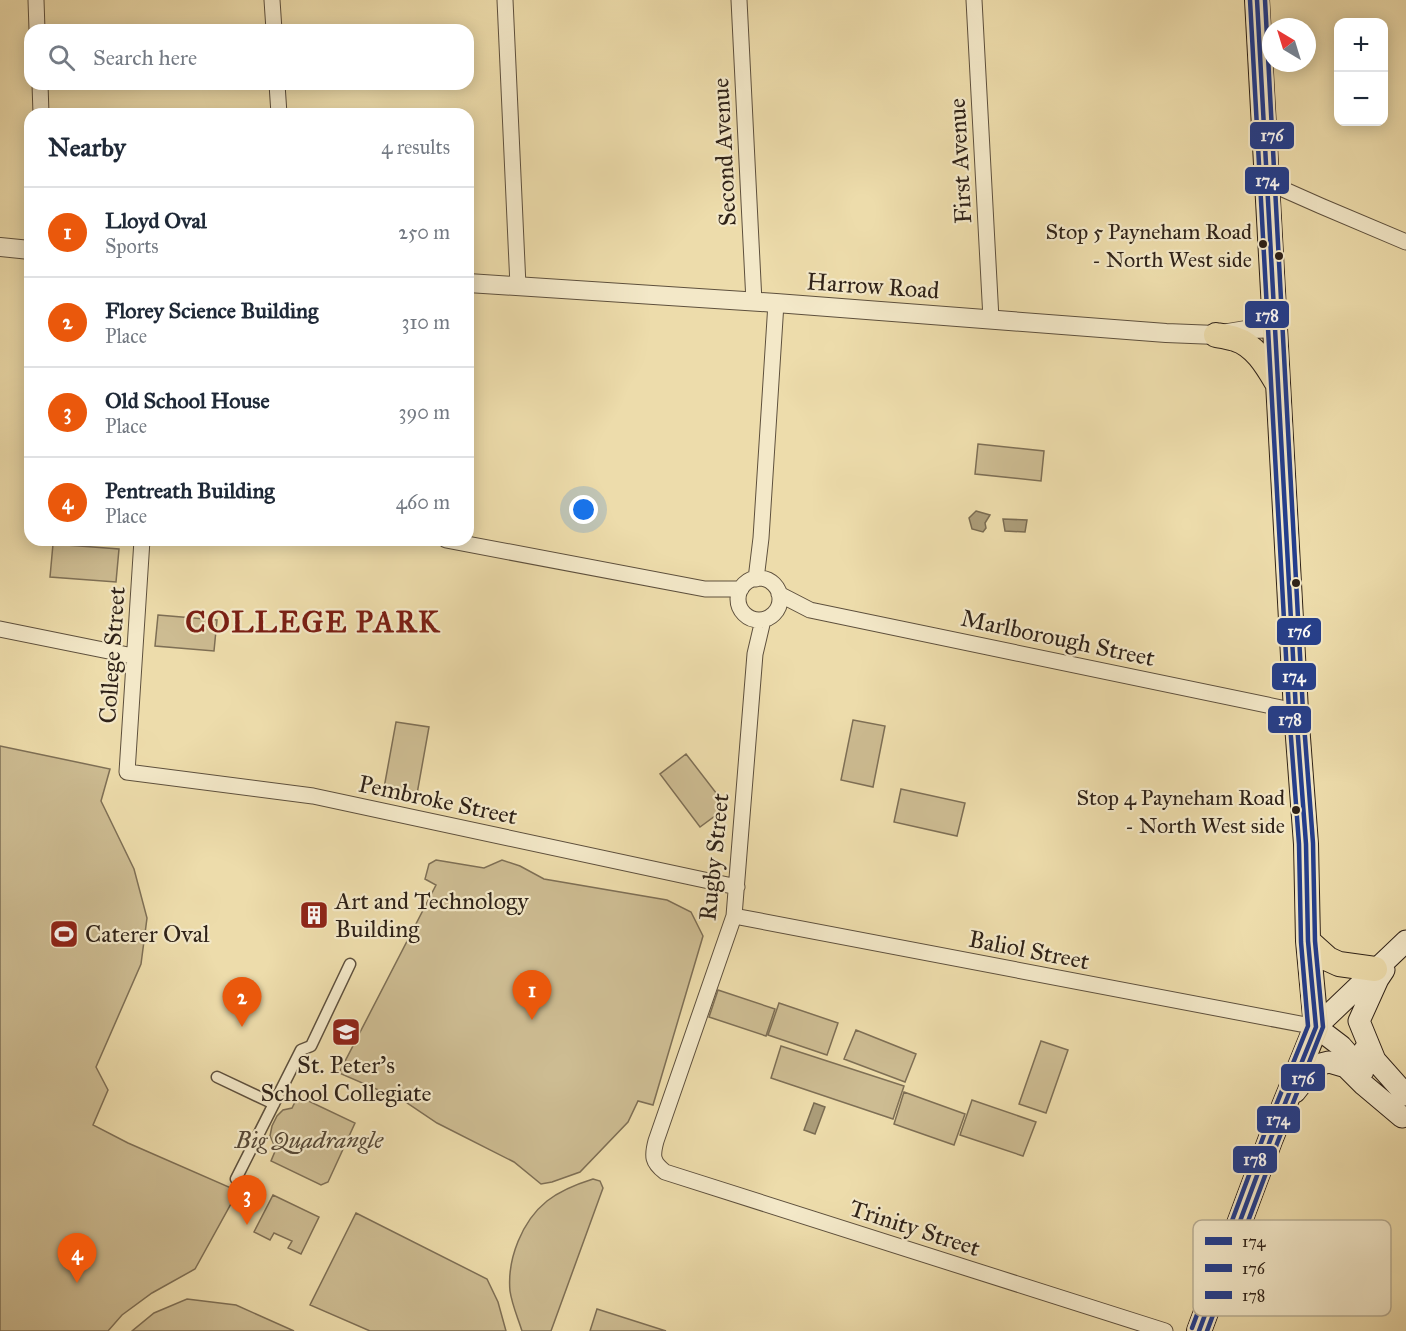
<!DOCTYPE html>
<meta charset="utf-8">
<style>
:root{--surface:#fff;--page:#f2f2f3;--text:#1f2937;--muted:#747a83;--line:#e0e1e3;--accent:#ea580c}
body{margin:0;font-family:"IM FELL Great Primer",serif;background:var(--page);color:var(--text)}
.controls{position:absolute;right:18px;top:18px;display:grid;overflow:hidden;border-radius:12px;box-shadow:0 3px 15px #0003}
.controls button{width:54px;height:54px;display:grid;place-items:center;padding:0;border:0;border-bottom:2px solid var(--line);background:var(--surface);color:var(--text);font:30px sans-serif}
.compass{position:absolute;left:1262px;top:18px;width:54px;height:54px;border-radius:50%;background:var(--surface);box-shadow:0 3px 15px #0003;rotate:322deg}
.you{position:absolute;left:584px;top:510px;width:21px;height:21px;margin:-15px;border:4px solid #fff;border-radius:50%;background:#1a73e8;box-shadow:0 0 0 9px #1a73e833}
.badge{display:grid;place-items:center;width:39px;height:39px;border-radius:50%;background:var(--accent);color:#fff;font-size:20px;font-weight:700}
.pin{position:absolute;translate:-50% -50px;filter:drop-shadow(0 2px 3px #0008)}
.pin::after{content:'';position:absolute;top:32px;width:21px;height:18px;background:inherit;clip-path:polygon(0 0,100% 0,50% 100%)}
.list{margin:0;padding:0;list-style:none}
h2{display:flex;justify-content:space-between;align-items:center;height:78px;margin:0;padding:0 24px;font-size:26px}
h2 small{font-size:20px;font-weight:400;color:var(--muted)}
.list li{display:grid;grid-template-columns:39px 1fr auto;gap:18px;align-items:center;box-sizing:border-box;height:90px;padding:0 24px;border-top:2px solid var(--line)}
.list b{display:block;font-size:22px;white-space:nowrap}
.list p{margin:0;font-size:20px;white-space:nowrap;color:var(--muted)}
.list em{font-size:20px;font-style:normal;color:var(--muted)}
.icon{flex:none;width:33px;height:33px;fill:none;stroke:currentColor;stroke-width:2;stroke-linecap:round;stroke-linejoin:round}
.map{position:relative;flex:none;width:1406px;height:1331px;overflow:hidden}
.search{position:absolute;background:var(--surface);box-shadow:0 3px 15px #0003;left:24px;top:24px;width:450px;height:66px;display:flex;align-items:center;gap:15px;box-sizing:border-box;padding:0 21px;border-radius:18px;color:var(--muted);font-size:22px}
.panel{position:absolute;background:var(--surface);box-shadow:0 3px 15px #0003;left:24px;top:108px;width:450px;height:438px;border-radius:18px}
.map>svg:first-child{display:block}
.green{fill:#cdbc92;stroke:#7e6f55;stroke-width:1.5}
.water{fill:#ac9d79;stroke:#7a6c52;stroke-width:1.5}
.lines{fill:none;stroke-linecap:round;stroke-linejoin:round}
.pedestrian-casing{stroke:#5e503d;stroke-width:13}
.minor-casing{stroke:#5e503d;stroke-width:17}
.tertiary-casing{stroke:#5e503d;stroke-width:20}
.secondary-casing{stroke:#2f2218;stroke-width:23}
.primary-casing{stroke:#2f2218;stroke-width:26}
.pedestrian{stroke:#f3e8c8;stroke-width:10}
.minor{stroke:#f3e8c8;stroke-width:15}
.tertiary{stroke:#f3e8c8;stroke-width:18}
.secondary{stroke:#f3e8c8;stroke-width:21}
.primary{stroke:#eddcab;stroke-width:24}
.bus-1-casing{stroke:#f3e8c8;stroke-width:9}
.bus-2-casing{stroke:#f3e8c8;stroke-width:9}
.bus-3-casing{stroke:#f3e8c8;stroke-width:9}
.bus-1{stroke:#243e8c;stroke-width:4.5}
.bus-2{stroke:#243e8c;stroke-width:4.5}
.bus-3{stroke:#243e8c;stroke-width:4.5}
.bus-dot{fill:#2f2218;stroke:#f3e8c8;stroke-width:2}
.labels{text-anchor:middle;stroke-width:4.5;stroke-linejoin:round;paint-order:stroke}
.bus-label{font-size:22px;fill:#2f2218;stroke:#f3e8c8;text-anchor:end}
.street-label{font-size:24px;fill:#2f2218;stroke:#f3e8c8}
.poi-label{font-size:24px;fill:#2f2218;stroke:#f3e8c8;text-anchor:start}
.park-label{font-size:24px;font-style:italic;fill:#564836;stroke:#f3e8c8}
.district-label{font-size:30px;font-weight:bold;letter-spacing:1.5px;fill:#7a1f14;stroke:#f3e8c8}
.key{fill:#f3e8c8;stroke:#b8ad93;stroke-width:1.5}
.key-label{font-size:16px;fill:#2f2218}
.line-badge{stroke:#f3e8c8;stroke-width:2}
.badge-label{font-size:16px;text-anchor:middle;font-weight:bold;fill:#fff}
</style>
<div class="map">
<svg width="1406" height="1331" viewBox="0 0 1406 1331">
<rect width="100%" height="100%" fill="#eddcab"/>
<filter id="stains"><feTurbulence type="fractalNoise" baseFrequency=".00333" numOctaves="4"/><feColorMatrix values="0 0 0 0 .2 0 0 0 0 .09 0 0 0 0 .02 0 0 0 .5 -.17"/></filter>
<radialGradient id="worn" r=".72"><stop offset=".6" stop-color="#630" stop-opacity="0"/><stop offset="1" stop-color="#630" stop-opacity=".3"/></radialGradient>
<path class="green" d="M 978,444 L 1044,451 L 1041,481 L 975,474 Z
M 53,544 L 119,549 L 116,582 L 50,577 Z
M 158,615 L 217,620 L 214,651 L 155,646 Z
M 853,720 L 885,726 L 873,787 L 841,780 Z
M 396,722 L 429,727 L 417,794 L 384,788 Z
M 0,746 L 110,769 L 101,801 L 134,869 L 147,918 L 141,964 L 96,1067 L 108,1090 L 93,1125 L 128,1143 L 238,1191 L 195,1269 L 152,1293 L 122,1315 L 108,1331 L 0,1331 Z
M 686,754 L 727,807 L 700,827 L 660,774 Z
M 901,789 L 965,803 L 957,836 L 894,822 Z
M 436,860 L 484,868 L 502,860 L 520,866 L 544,879 L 667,900 L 691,912 L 703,936 L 653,1105 L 638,1101 L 628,1122 L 580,1172 L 552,1182 L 541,1184 L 514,1162 L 437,1123 L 404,1101 L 339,1073 L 436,885 L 425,879 L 429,864 Z
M 718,990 L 775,1009 L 766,1036 L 709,1017 Z
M 779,1003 L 838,1023 L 827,1055 L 768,1035 Z
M 856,1030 L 916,1054 L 905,1082 L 844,1059 Z
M 1041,1041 L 1068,1050 L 1046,1113 L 1019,1104 Z
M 781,1046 L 904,1086 L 893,1119 L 771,1078 Z
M 904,1092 L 965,1114 L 954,1145 L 894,1124 Z
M 298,1096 L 355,1123 L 328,1182 L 321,1185 L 271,1161 L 276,1149 L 270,1136 L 272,1126 L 277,1116 L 283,1110 L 292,1108 Z
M 972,1100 L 1036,1122 L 1023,1156 L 960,1135 Z
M 593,1179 L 600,1181 L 603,1188 L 551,1331 L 522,1331 C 518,1318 512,1305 510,1291 C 507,1259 522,1221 547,1201 C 561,1190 577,1184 593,1179 Z
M 273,1195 L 319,1217 L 301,1254 L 288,1248 L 292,1241 L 274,1233 L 270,1240 L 254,1232 Z
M 356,1213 L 487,1279 L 498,1302 L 506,1331 L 370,1331 L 310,1305 Z
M 187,1299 L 236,1305 L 294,1331 L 132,1331 L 154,1313 Z
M 597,1309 L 666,1331 L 590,1331 Z"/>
<path class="water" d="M 976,511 L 990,515 L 985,523 L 986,528 L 983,532 L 972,529 L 969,518 Z
M 1003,519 L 1027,520 L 1025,532 L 1005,531 Z
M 814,1103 L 825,1107 L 815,1134 L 804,1130 Z"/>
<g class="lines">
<g class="pedestrian-casing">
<path id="pedestrian" d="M 217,1077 L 274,1104
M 236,1179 L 301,1050 L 311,1046 L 350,964"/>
</g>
<g class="minor-casing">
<path id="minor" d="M 36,0 L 37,30
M 272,0 L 274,30
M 505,0 L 518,286
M 739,0 L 754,302
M 974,0 L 991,319
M 40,84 L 41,114
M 277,84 L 279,114
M 1267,182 L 1321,206 L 1406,242
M 142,540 L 127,772 L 313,796 L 737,887
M 446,540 L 705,589 L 741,589
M738 599a21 21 0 1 1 42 0a21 21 0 1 1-42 0Z
M 756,579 L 761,538 L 776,303
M 779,594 L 810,610 L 1296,711
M 763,620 L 755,654 L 734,916 L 656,1141 C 652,1156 652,1162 665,1172 L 1165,1331
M 0,629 L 133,656
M 734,916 L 1316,1027"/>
</g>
<g class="tertiary-casing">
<path id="tertiary" d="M 0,247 L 30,250
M 468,283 L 776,303 L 1166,333 L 1216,335 L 1252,329 L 1275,328"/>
</g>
<g class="secondary-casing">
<path id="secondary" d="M 1316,1027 L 1341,1046 L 1363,1071
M 1316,1027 L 1406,941
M 1365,1049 L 1406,1095
M 1375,1060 L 1359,1021 L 1378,979 L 1384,970
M 1295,1092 L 1313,1069 L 1321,1064 L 1329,1062 L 1346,1067 L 1364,1085 L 1402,1117"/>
</g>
<g class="primary-casing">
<path id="primary" d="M 1216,335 C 1222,336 1229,337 1235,339 C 1255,345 1267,366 1277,383
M 1308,941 L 1328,959 L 1339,964 L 1375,969
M 1199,1331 L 1271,1138 L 1316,1027 L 1308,941 L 1306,844 L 1296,711 L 1257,0"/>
</g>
<use href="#pedestrian" class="pedestrian"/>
<use href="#minor" class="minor"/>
<use href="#tertiary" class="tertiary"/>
<use href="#secondary" class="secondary"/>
<use href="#primary" class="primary"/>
<g class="bus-1-casing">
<path id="bus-1" d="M 1199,1331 L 1271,1138 L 1316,1027 L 1308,941 L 1306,844 L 1296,711 L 1257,0"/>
</g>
<g class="bus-2-casing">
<path id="bus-2" d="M 1207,1331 L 1278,1141 L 1323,1027 L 1315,941 L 1313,843 L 1303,711 L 1265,0"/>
</g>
<g class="bus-3-casing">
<path id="bus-3" d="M 1192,1328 L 1264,1135 L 1308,1026 L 1301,942 L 1299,844 L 1289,711 L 1250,0"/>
</g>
<use href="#bus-1" class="bus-1"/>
<use href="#bus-2" class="bus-2"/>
<use href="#bus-3" class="bus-3"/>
</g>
<defs>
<g id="building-square" transform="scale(1.5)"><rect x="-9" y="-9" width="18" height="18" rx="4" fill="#8f2418" stroke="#f3e8c8"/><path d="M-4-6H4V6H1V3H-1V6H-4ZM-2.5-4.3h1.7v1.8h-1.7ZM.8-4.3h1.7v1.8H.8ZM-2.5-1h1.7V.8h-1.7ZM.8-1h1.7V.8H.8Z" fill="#fff"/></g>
<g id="stadium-square" transform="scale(1.5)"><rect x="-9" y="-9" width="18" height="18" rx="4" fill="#8f2418" stroke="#f3e8c8"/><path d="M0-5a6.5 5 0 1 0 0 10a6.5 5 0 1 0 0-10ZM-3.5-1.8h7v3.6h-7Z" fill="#fff"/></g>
<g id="school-square" transform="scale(1.5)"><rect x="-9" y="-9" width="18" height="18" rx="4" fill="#8f2418" stroke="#f3e8c8"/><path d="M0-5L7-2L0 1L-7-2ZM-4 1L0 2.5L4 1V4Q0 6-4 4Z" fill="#fff"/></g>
</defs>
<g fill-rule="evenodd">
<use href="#building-square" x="314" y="915"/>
<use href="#stadium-square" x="64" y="934"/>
<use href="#school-square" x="346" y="1032"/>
</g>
<g class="bus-dot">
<circle cx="1263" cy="244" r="5"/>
<circle cx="1279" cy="256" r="5"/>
<circle cx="1296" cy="583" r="5"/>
<circle cx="1296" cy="810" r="5"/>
</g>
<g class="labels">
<g class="bus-label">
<text x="1252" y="239">Stop 5 Payneham Road<tspan x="1252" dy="28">- North West side</tspan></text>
<text x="1285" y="805">Stop 4 Payneham Road<tspan x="1285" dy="28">- North West side</tspan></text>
</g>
<g class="street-label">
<text transform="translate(724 152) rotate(-93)" y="8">Second Avenue</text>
<text transform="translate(960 161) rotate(-93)" y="8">First Avenue</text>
<text transform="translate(873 286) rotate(4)" y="8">Harrow Road</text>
<text transform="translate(1058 638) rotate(12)" y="8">Marlborough Street</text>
<text transform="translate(112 655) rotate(-86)" y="8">College Street</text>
<text transform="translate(438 800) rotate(12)" y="8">Pembroke Street</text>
<text transform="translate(714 857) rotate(-84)" y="8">Rugby Street</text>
<text transform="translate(1029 950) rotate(11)" y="8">Baliol Street</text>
<text transform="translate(915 1228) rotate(18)" y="8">Trinity Street</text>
</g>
<g class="poi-label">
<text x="335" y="909">Art and Technology<tspan x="335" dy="28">Building</tspan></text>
<text x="85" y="942">Caterer Oval</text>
<text x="346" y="1073" text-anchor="middle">St. Peter's<tspan x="346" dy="28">School Collegiate</tspan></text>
</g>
<g class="park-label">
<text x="309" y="1148">Big Quadrangle</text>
</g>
<g class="district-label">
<text x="313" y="632">COLLEGE PARK</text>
</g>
</g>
<rect x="1193" y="1220" width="198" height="96" rx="9" class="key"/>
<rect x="1205" y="1237" width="27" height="8" fill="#243e8c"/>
<rect x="1205" y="1264" width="27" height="8" fill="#243e8c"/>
<rect x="1205" y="1291" width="27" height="8" fill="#243e8c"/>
<g class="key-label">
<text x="1242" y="1247">174</text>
<text x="1242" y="1274">176</text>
<text x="1242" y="1301">178</text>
</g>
<g class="line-badge">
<rect x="1249" y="121" width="46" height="29" rx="6" fill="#243e8c"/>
<rect x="1244" y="166" width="46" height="29" rx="6" fill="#243e8c"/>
<rect x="1244" y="300" width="46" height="29" rx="6" fill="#243e8c"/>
<rect x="1276" y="617" width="46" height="29" rx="6" fill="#243e8c"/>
<rect x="1271" y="662" width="46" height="29" rx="6" fill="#243e8c"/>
<rect x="1267" y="705" width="45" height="29" rx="6" fill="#243e8c"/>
<rect x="1280" y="1063" width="46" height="29" rx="6" fill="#243e8c"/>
<rect x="1256" y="1105" width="45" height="29" rx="6" fill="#243e8c"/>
<rect x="1232" y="1145" width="46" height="29" rx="6" fill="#243e8c"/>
</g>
<g class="badge-label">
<text x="1272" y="141">176</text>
<text x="1267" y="186">174</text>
<text x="1267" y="321">178</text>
<text x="1299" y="637">176</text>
<text x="1294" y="682">174</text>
<text x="1290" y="725">178</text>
<text x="1303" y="1084">176</text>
<text x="1278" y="1125">174</text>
<text x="1255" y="1165">178</text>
</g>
<rect width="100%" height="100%" filter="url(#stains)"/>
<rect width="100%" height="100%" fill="url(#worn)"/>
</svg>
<div class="controls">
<button>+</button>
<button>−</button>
</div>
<svg class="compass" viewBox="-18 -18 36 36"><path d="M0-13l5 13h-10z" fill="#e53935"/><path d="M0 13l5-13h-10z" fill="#747a83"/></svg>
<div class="you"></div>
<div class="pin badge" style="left:532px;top:1020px">1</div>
<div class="pin badge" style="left:242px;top:1027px">2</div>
<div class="pin badge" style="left:247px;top:1225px">3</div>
<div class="pin badge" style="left:77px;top:1283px">4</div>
<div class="search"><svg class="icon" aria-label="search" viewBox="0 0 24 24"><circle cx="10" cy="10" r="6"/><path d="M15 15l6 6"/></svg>Search here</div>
<section class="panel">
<h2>Nearby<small>4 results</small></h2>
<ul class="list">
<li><span class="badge">1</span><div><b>Lloyd Oval</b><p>Sports</p></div><em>250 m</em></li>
<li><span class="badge">2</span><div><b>Florey Science Building</b><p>Place</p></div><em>310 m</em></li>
<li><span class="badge">3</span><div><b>Old School House</b><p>Place</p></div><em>390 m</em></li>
<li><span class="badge">4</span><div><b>Pentreath Building</b><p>Place</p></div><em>460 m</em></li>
</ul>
</section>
</div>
